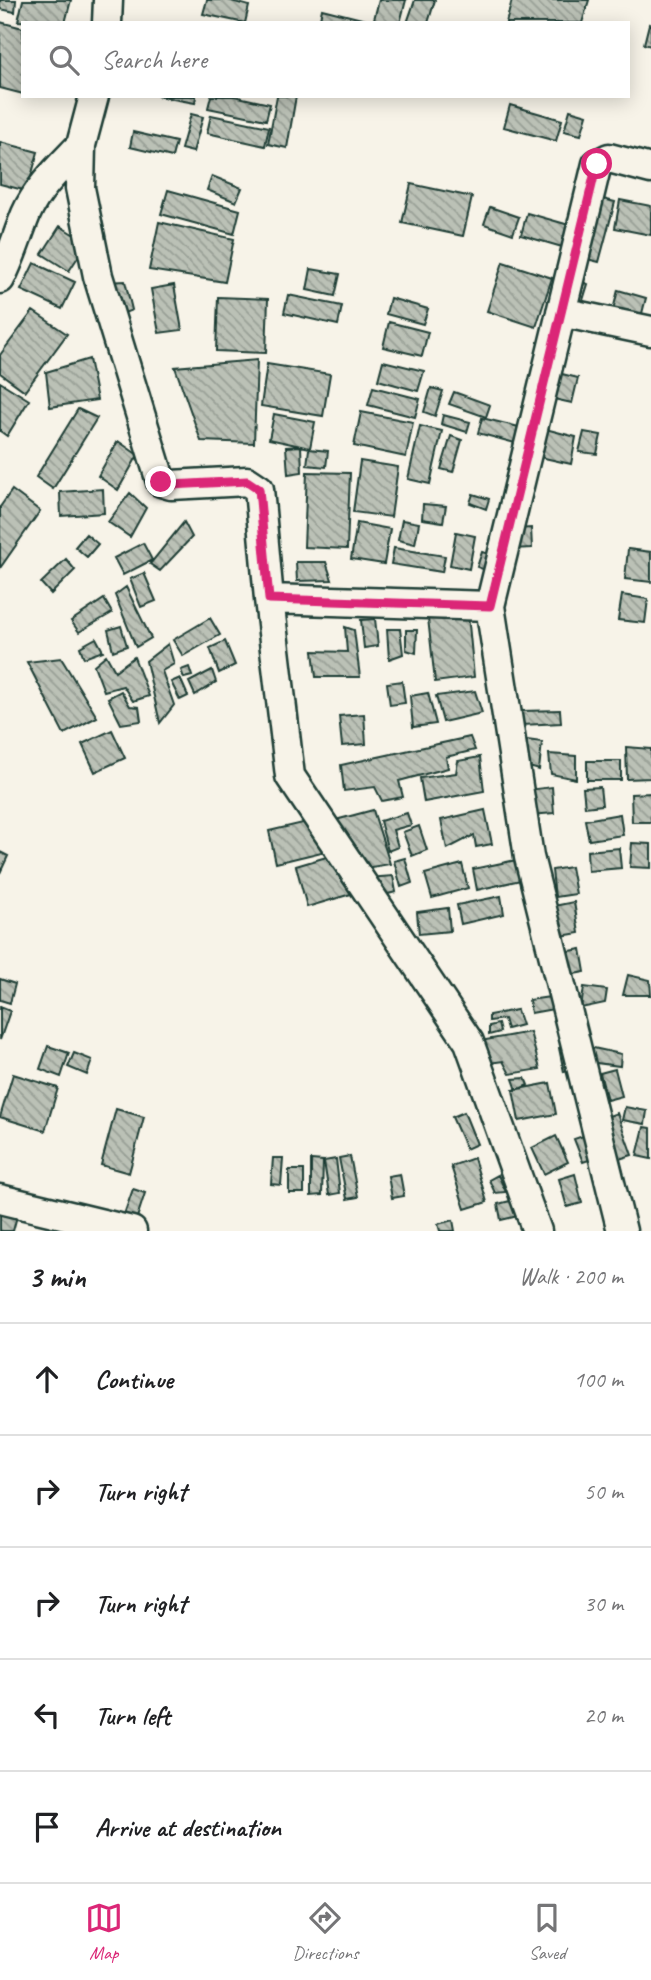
<!DOCTYPE html>
<meta charset="utf-8">
<style>
:root{--surface:#fff;--page:#f2f2f2;--text:#202124;--muted:#757577;--line:#e0e0e0;--accent:#db2777}
body{margin:0;font-family:Caveat,sans-serif;background:var(--page);color:var(--text)}
.stop{position:absolute;width:21px;height:21px;margin:-16px;border:5px solid #db2777;border-radius:50%;background:#fff}
.stop.end{background:#db2777;border-color:#fff;box-shadow:0 2px 7px #0008}
.list{margin:0;padding:0;list-style:none}
h2{display:flex;justify-content:space-between;align-items:center;height:91px;margin:0;padding:0 28px;font-size:30px}
h2 small{font-size:23px;font-weight:400;color:var(--muted)}
.list li{display:grid;grid-template-columns:46px 1fr auto;gap:21px;align-items:center;box-sizing:border-box;height:112px;padding:0 28px;border-top:2px solid var(--line)}
.list b{display:block;font-size:26px;white-space:nowrap}
.list em{font-size:23px;font-style:normal;color:var(--muted)}
.icon{flex:none;width:38px;height:38px;fill:none;stroke:currentColor;stroke-width:2;stroke-linecap:round;stroke-linejoin:round}
.map{position:relative;flex:none;width:651px;height:1231px;overflow:hidden}
.search{position:absolute;background:var(--surface);box-shadow:0 4px 18px #0003;left:21px;right:21px;top:21px;height:77px;display:flex;align-items:center;gap:18px;box-sizing:border-box;padding:0 24px;border-radius:0px;color:var(--muted);font-size:26px}
.sheet{height:651px;background:var(--surface)}
nav{display:flex;justify-content:space-around;align-items:center;box-sizing:border-box;height:98px;border-top:2px solid var(--line);background:var(--surface);font-size:19px;color:var(--muted)}
nav a{display:grid;justify-items:center;gap:4px}
nav .on{color:var(--accent)}
.map>svg:first-child{display:block}
.building{fill:url(#building-back-hatch);stroke:#1f3d34;stroke-width:2}
.lines{fill:none;stroke-linecap:round;stroke-linejoin:round}
.minor-casing{stroke:#1f3d34;stroke-width:33}
.minor{stroke:#f7f3e8;stroke-width:28}
.route{stroke:#db2777;stroke-width:9}
</style>
<div class="map">
<svg width="651" height="1231" viewBox="0 0 651 1231">
<defs>
<pattern id="building-back-hatch" width="6" height="6" patternUnits="userSpaceOnUse" patternTransform="scale(1.75)"><rect width="6" height="6" fill="#bbc1b6"/><path d="M-1 5l2 2M0 0l6 6M5-1l2 2" fill="none" stroke="#979e95"/></pattern>
</defs>
<rect width="100%" height="100%" fill="#f7f3e8"/>
<filter id="ink" filterUnits="userSpaceOnUse"><feTurbulence type="fractalNoise" baseFrequency=".0143" numOctaves="2"/><feDisplacementMap in="SourceGraphic" scale="14" xChannelSelector="R" yChannelSelector="G"/><feConvolveMatrix kernelMatrix="1 2 1 2 8 2 1 2 1" color-interpolation-filters="sRGB"/></filter>
<g filter="url(#ink)">
<path class="building" d="M 0,0 L 16,0 L 15,12 L 0,9 Z
M 23,0 L 71,0 L 65,23 L 18,21 Z
M 207,0 L 228,0 L 249,6 L 245,23 L 203,14 Z
M 379,0 L 406,0 L 400,23 L 373,23 Z
M 415,0 L 435,0 L 428,23 L 407,23 Z
M 512,0 L 589,0 L 582,23 L 506,23 Z
M 322,9 L 366,20 L 366,23 L 319,23 Z
M 0,22 L 23,28 L 23,94 L 0,88 Z
M 649,24 L 651,25 L 651,46 L 644,44 Z
M 157,96 L 196,96 L 195,103 Z
M 211,96 L 234,96 L 270,104 L 266,120 L 208,108 Z
M 277,96 L 296,96 L 287,148 L 268,144 Z
M 510,105 L 562,120 L 556,141 L 504,127 Z
M 570,110 L 587,115 L 581,135 L 564,131 Z
M 191,114 L 203,117 L 193,152 L 181,149 Z
M 211,115 L 269,127 L 265,146 L 207,133 Z
M 133,132 L 176,142 L 172,157 L 130,147 Z
M 0,142 L 38,152 L 27,191 L 0,184 Z
M 212,176 L 242,188 L 236,202 L 207,190 Z
M 411,184 L 472,197 L 463,236 L 402,223 Z
M 168,190 L 240,210 L 234,234 L 161,214 Z
M 599,198 L 615,202 L 599,262 L 583,258 Z
M 620,200 L 651,206 L 651,235 L 615,228 Z
M 490,207 L 519,217 L 513,234 L 484,224 Z
M 527,213 L 576,227 L 569,249 L 521,235 Z
M 159,222 L 234,239 L 225,282 L 149,270 Z
M 60,226 L 87,243 L 69,271 L 42,254 Z
M 503,262 L 552,278 L 536,327 L 487,311 Z
M 34,263 L 75,282 L 62,309 L 21,290 Z
M 311,269 L 340,274 L 335,296 L 307,290 Z
M 577,280 L 588,284 L 580,310 L 569,306 Z
M 125,281 L 132,310 L 117,316 L 108,282 Z
M 174,285 L 182,330 L 159,333 L 151,289 Z
M 618,290 L 646,298 L 640,321 L 612,314 Z
M 288,295 L 342,306 L 338,325 L 284,313 Z
M 218,297 L 268,299 L 266,353 L 216,351 Z
M 390,298 L 428,309 L 423,324 L 386,314 Z
M 33,311 L 67,334 L 25,391 L 0,373 L 0,355 Z
M 389,322 L 428,332 L 422,356 L 383,347 Z
M 89,359 L 97,400 L 50,407 L 46,372 Z
M 257,360 L 254,443 L 201,441 L 175,367 Z
M 383,361 L 424,371 L 418,391 L 378,380 Z
M 267,364 L 330,374 L 323,416 L 261,406 Z
M 554,372 L 578,378 L 572,403 L 549,398 Z
M 0,382 L 29,400 L 7,436 L 0,431 Z
M 373,387 L 420,399 L 415,417 L 368,405 Z
M 431,388 L 443,391 L 435,416 L 424,412 Z
M 454,392 L 490,405 L 486,417 L 449,404 Z
M 78,409 L 97,418 L 53,489 L 36,477 Z
M 361,412 L 413,422 L 406,457 L 354,446 Z
M 274,414 L 315,422 L 310,448 L 269,439 Z
M 443,415 L 470,422 L 467,432 L 441,424 Z
M 482,418 L 519,427 L 515,443 L 478,433 Z
M 420,426 L 442,431 L 430,484 L 408,479 Z
M 538,427 L 576,437 L 571,464 L 531,455 Z
M 584,432 L 601,435 L 597,454 L 579,452 Z
M 451,436 L 462,440 L 453,472 L 441,469 Z
M 118,441 L 138,455 L 118,490 L 98,476 Z
M 301,446 L 302,472 L 288,474 L 286,447 Z
M 309,449 L 328,451 L 326,467 L 307,465 Z
M 360,461 L 398,467 L 391,517 L 353,512 Z
M 307,472 L 350,473 L 347,549 L 304,547 Z
M 103,489 L 104,513 L 61,516 L 60,492 Z
M 12,490 L 40,511 L 0,568 L 0,507 Z
M 130,493 L 146,508 L 130,537 L 108,522 Z
M 473,494 L 489,499 L 486,509 L 470,503 Z
M 423,504 L 446,506 L 443,522 L 422,519 Z
M 402,520 L 419,523 L 415,544 L 398,540 Z
M 184,522 L 192,537 L 160,571 L 150,564 Z
M 357,523 L 390,529 L 384,564 L 351,559 Z
M 531,528 L 532,548 L 512,549 L 517,529 Z
M 456,532 L 475,536 L 469,569 L 450,565 Z
M 86,534 L 98,544 L 87,557 L 75,547 Z
M 143,543 L 152,560 L 123,575 L 114,558 Z
M 394,548 L 445,556 L 442,572 L 391,564 Z
M 628,549 L 651,552 L 651,582 L 625,579 Z
M 482,552 L 496,556 L 491,572 L 477,567 Z
M 66,559 L 75,570 L 51,594 L 41,583 Z
M 296,562 L 326,562 L 332,580 L 297,581 Z
M 144,573 L 156,601 L 141,607 L 130,579 Z
M 126,587 L 151,638 L 136,647 L 115,595 Z
M 622,595 L 648,599 L 645,623 L 618,620 Z
M 104,599 L 112,613 L 79,632 L 71,621 Z
M 468,614 L 474,677 L 435,682 L 428,618 Z
M 210,618 L 220,635 L 183,656 L 173,640 Z
M 375,619 L 378,646 L 364,648 L 361,620 Z
M 121,626 L 127,646 L 113,651 L 108,630 Z
M 345,627 L 354,630 L 360,677 L 316,677 L 313,651 L 347,652 Z
M 387,629 L 400,629 L 403,654 L 389,659 Z
M 406,630 L 417,630 L 416,653 L 406,650 Z
M 96,638 L 103,651 L 84,658 L 80,647 Z
M 225,641 L 235,665 L 219,673 L 210,648 Z
M 168,644 L 174,664 L 162,671 L 174,705 L 160,723 L 146,661 Z
M 106,655 L 115,671 L 134,657 L 149,696 L 133,701 L 123,686 L 104,691 L 94,665 Z
M 61,658 L 97,717 L 64,734 L 27,662 Z
M 189,667 L 192,676 L 184,678 L 181,670 Z
M 212,670 L 216,682 L 195,695 L 189,682 Z
M 180,678 L 188,696 L 180,700 L 171,682 Z
M 402,681 L 405,703 L 390,705 L 387,683 Z
M 121,691 L 130,706 L 139,707 L 141,721 L 121,724 L 108,698 Z
M 475,691 L 482,713 L 443,722 L 436,696 Z
M 428,693 L 436,724 L 413,727 L 410,696 Z
M 560,710 L 561,723 L 522,725 L 522,711 Z
M 364,714 L 366,744 L 342,746 L 339,716 Z
M 112,730 L 125,758 L 95,772 L 82,744 Z
M 470,737 L 475,750 L 446,757 L 448,768 L 399,781 L 403,797 L 382,801 L 375,787 L 344,791 L 341,765 Z
M 527,740 L 542,742 L 539,770 L 526,766 Z
M 626,747 L 651,749 L 651,778 L 627,779 Z
M 549,754 L 576,756 L 576,779 L 551,774 Z
M 480,757 L 484,791 L 424,802 L 420,778 L 456,773 L 458,761 Z
M 587,761 L 621,761 L 621,780 L 587,780 Z
M 552,787 L 554,813 L 530,815 L 527,790 Z
M 600,787 L 602,805 L 585,807 L 583,788 Z
M 651,793 L 651,822 L 632,822 L 631,794 Z
M 373,810 L 390,864 L 359,869 L 332,821 Z
M 485,810 L 492,844 L 476,847 L 474,835 L 447,849 L 441,820 Z
M 407,813 L 411,825 L 393,830 L 398,847 L 388,851 L 380,821 Z
M 620,814 L 623,835 L 589,840 L 585,820 Z
M 307,822 L 330,850 L 276,863 L 269,831 Z
M 419,826 L 427,850 L 412,856 L 403,832 Z
M 632,843 L 651,844 L 651,868 L 630,867 Z
M 619,848 L 621,868 L 588,871 L 587,851 Z
M 0,852 L 8,856 L 0,873 Z
M 340,853 L 351,894 L 307,907 L 296,866 Z
M 405,858 L 412,883 L 401,887 L 394,861 Z
M 521,859 L 525,879 L 477,890 L 473,869 Z
M 462,864 L 468,888 L 432,898 L 425,874 Z
M 571,867 L 576,894 L 555,897 L 552,870 Z
M 393,876 L 396,892 L 376,897 L 368,878 Z
M 501,896 L 504,914 L 461,924 L 457,905 Z
M 574,902 L 579,933 L 555,937 L 549,907 Z
M 448,908 L 450,931 L 419,934 L 417,912 Z
M 581,949 L 585,972 L 568,975 L 564,952 Z
M 628,975 L 650,980 L 651,995 L 623,995 Z
M 0,979 L 15,984 L 10,1003 L 0,1000 Z
M 584,987 L 607,990 L 605,1003 L 581,1008 Z
M 557,996 L 559,1008 L 531,1013 L 529,1000 Z
M 0,1007 L 10,1011 L 0,1040 Z
M 517,1010 L 522,1025 L 507,1029 L 504,1019 L 489,1021 L 489,1015 Z
M 498,1024 L 500,1032 L 489,1035 L 489,1026 Z
M 530,1032 L 540,1069 L 510,1074 L 503,1061 L 482,1064 L 480,1041 Z
M 48,1046 L 69,1053 L 61,1077 L 40,1069 Z
M 570,1046 L 576,1069 L 564,1072 L 559,1048 Z
M 589,1047 L 621,1054 L 620,1066 L 589,1062 Z
M 74,1053 L 92,1060 L 87,1075 L 68,1067 Z
M 615,1069 L 622,1096 L 607,1100 L 600,1073 Z
M 13,1074 L 58,1088 L 45,1131 L 0,1117 Z
M 525,1078 L 528,1085 L 517,1090 L 513,1079 Z
M 550,1083 L 556,1114 L 519,1121 L 513,1090 Z
M 625,1107 L 647,1111 L 645,1124 L 622,1120 Z
M 116,1109 L 144,1117 L 129,1173 L 101,1165 Z
M 464,1112 L 477,1144 L 466,1149 L 452,1117 Z
M 617,1113 L 632,1155 L 619,1159 L 603,1118 Z
M 644,1127 L 651,1128 L 651,1159 L 637,1156 Z
M 586,1135 L 595,1158 L 583,1162 L 574,1139 Z
M 556,1136 L 568,1162 L 544,1174 L 532,1148 Z
M 350,1156 L 358,1197 L 347,1199 L 339,1158 Z
M 273,1158 L 283,1158 L 281,1185 L 271,1184 Z
M 474,1158 L 487,1202 L 465,1209 L 451,1166 Z
M 336,1159 L 340,1193 L 329,1195 L 324,1161 Z
M 311,1160 L 323,1161 L 322,1195 L 311,1196 Z
M 289,1170 L 304,1170 L 304,1193 L 289,1193 Z
M 400,1174 L 404,1196 L 392,1198 L 388,1176 Z
M 575,1174 L 582,1203 L 567,1207 L 559,1179 Z
M 498,1175 L 506,1192 L 495,1193 L 489,1180 Z
M 133,1189 L 145,1193 L 134,1227 L 121,1223 Z
M 514,1200 L 518,1216 L 501,1220 L 498,1204 Z
M 0,1211 L 17,1216 L 13,1231 L 0,1231 Z
M 453,1220 L 455,1231 L 440,1231 L 438,1224 Z"/>
<g class="lines">
<g class="minor-casing">
<path id="minor" d="M 107,23 L 108,0
M 94,96 L 81,145 L 80,188 L 98,276 L 161,482 L 171,485 L 247,481 L 259,489 L 269,599 L 490,606 L 529,857 L 622,1231
M 0,279 C 11,258 17,236 26,214 C 37,188 62,165 81,145
M 561,312 L 651,331
M 269,599 L 290,776 L 469,1042 L 537,1231
M 490,606 L 597,164 L 609,158 L 651,169
M 0,1199 L 132,1231"/>
</g>
<use href="#minor" class="minor"/>
</g>
</g>
<g class="lines" filter="url(#ink)">
<path class="route" d="M 161,482 L 171,485 L 247,481 L 259,489 L 269,599 L 490,606 L 597,164"/>
</g>
</svg>
<div class="stop" style="left:597px;top:164px"></div>
<div class="stop end" style="left:161px;top:482px"></div>
<div class="search"><svg class="icon" aria-label="search" viewBox="0 0 24 24"><circle cx="10" cy="10" r="6"/><path d="M15 15l6 6"/></svg>Search here</div>
</div>
<section class="sheet">
<h2>3 min<small>Walk · 200 m</small></h2>
<ul class="list">
<li><svg class="icon" aria-label="ahead" viewBox="0 0 24 24"><path d="M12 20V5M6 11l6-6 6 6"/></svg><div><b>Continue</b></div><em>100 m</em></li>
<li><svg class="icon" aria-label="right" viewBox="0 0 24 24"><path d="M7 20v-9h11M14 6l5 5-5 5"/></svg><div><b>Turn right</b></div><em>50 m</em></li>
<li><svg class="icon" aria-label="right" viewBox="0 0 24 24"><path d="M7 20v-9h11M14 6l5 5-5 5"/></svg><div><b>Turn right</b></div><em>30 m</em></li>
<li><svg class="icon" aria-label="left" viewBox="0 0 24 24"><path d="M17 20v-9H6M10 6l-5 5 5 5"/></svg><div><b>Turn left</b></div><em>20 m</em></li>
<li><svg class="icon" aria-label="arrive" viewBox="0 0 24 24"><path d="M6 21V4h12l-3 4 3 4H6"/></svg><div><b>Arrive at destination</b></div></li>
</ul>
</section>
<nav>
<a class="on"><svg class="icon" aria-label="map" viewBox="0 0 24 24"><path d="M3 6l6-2 6 2 6-2v14l-6 2-6-2-6 2zM9 4v14M15 6v14"/></svg>Map</a>
<a><svg class="icon" aria-label="directions" viewBox="0 0 24 24"><path d="M12 3l9 9-9 9-9-9zM9 14v-3h6M13 9l2 2-2 2"/></svg>Directions</a>
<a><svg class="icon" aria-label="saved" viewBox="0 0 24 24"><path d="M7 4h10v16l-5-4-5 4z"/></svg>Saved</a>
</nav>
